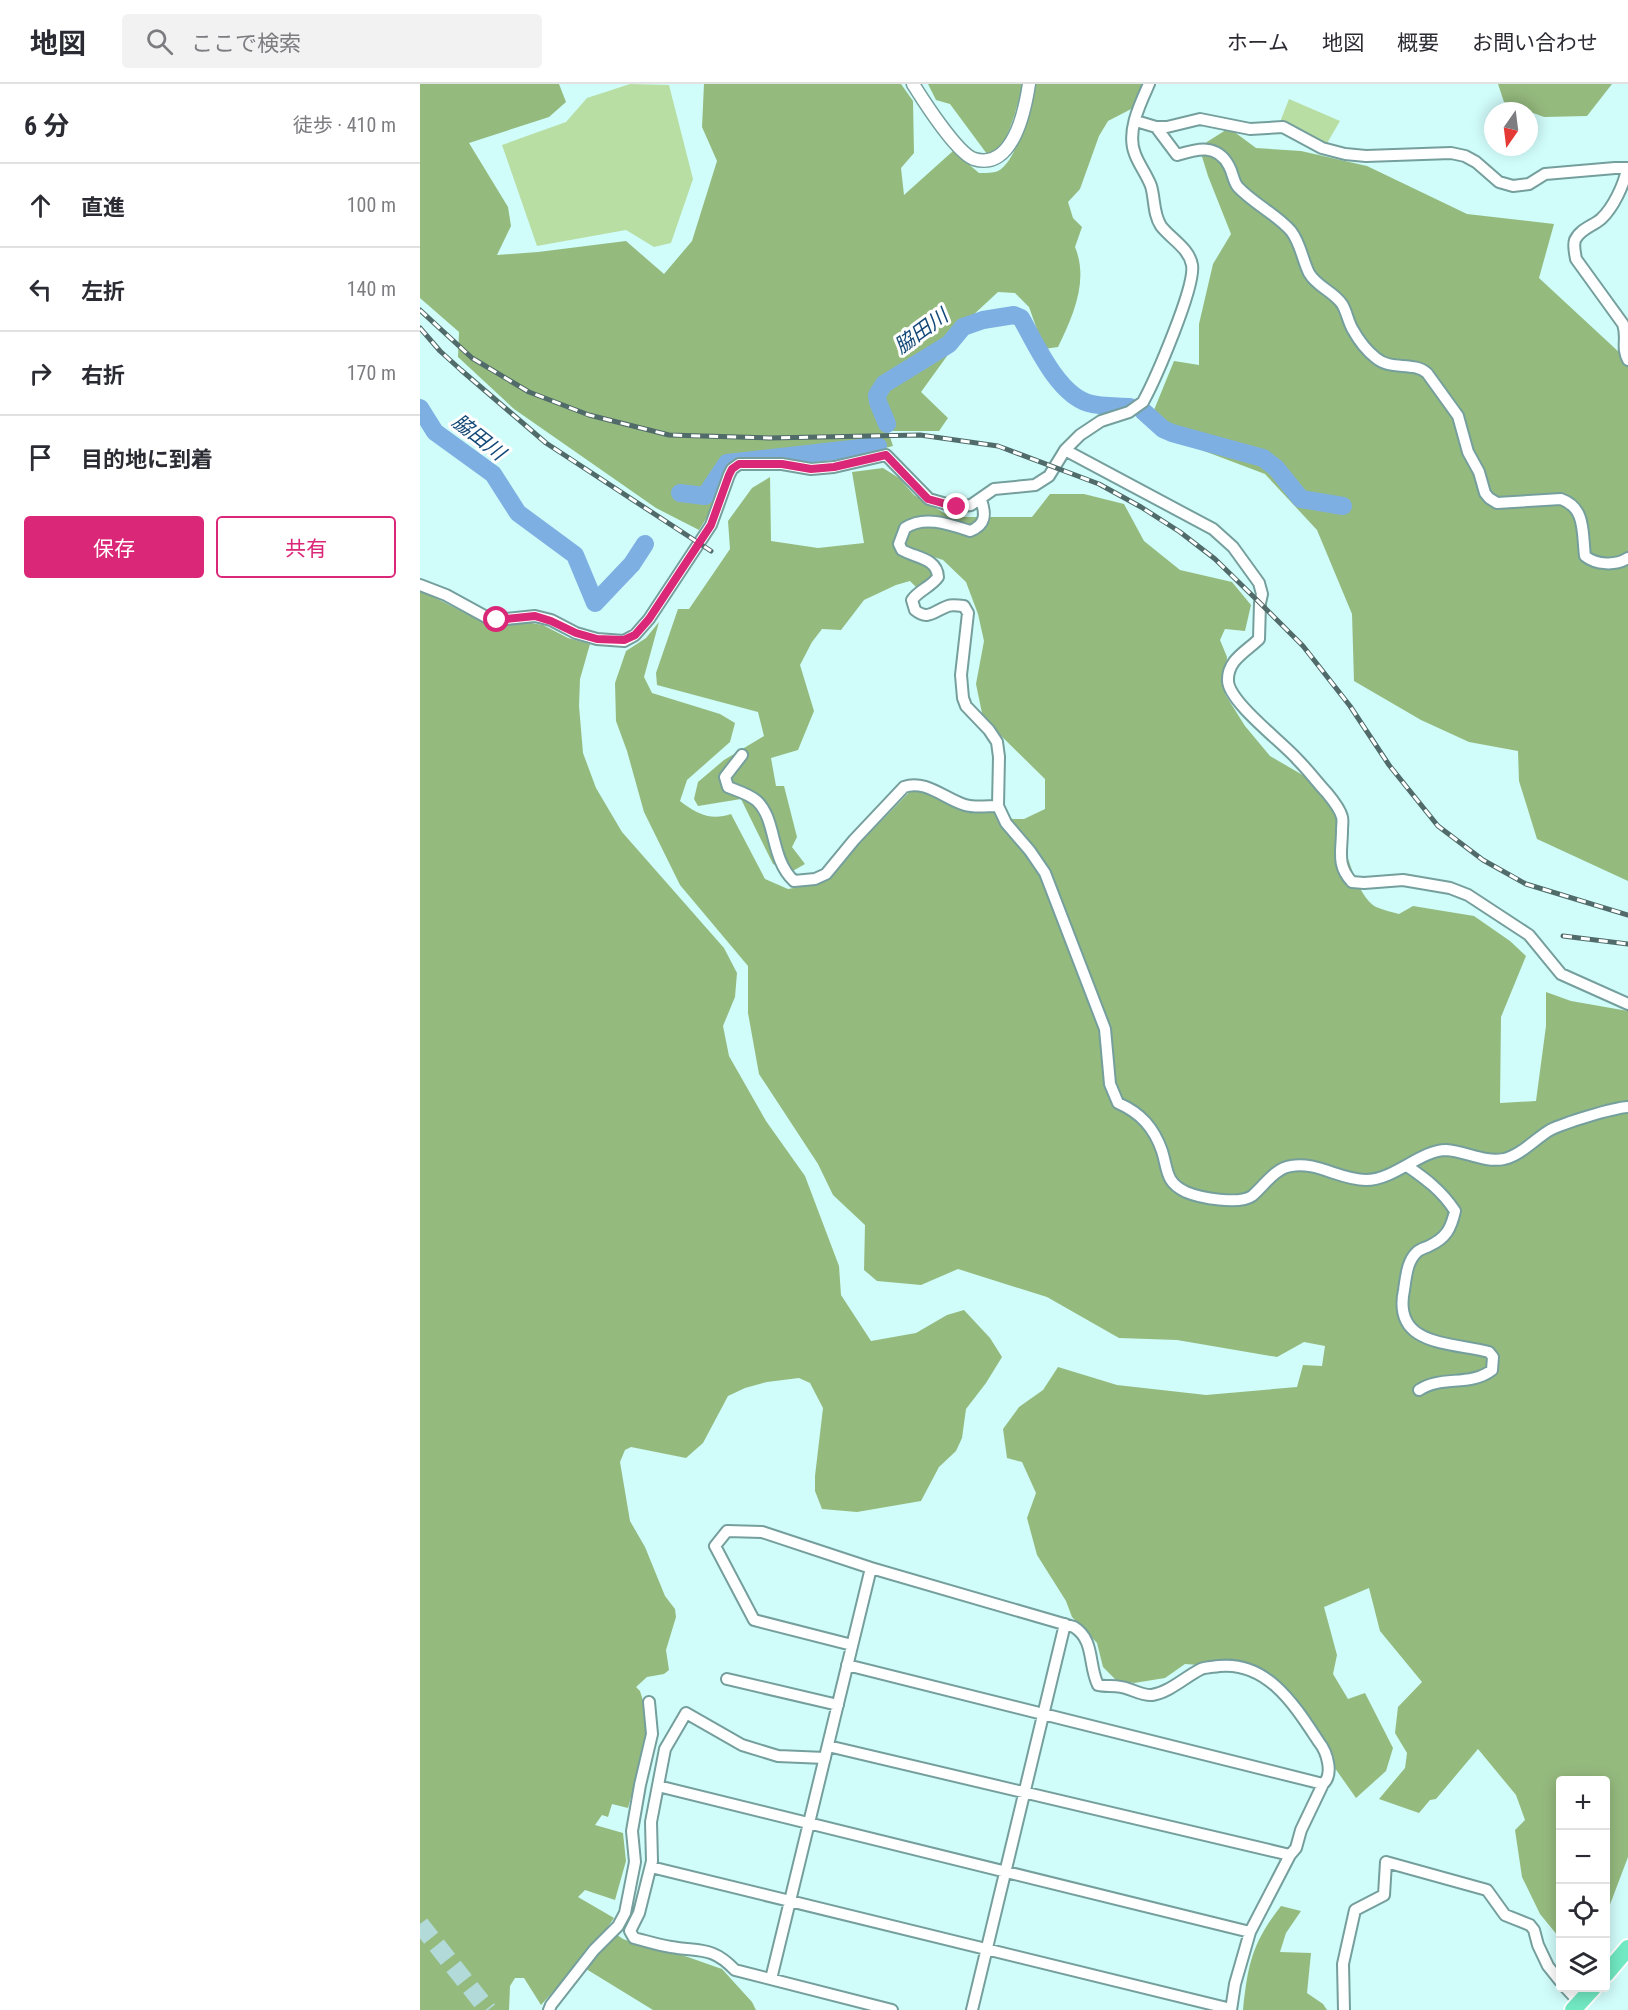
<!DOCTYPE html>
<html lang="ja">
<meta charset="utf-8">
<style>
:root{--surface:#fff;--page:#f2f2f3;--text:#2b2b33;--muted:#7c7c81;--line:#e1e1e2;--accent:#db2777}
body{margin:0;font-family:"Roboto Condensed","Noto Sans JP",sans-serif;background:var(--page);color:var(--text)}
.controls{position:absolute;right:18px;bottom:18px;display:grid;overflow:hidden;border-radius:6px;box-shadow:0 3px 15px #0003}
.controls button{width:54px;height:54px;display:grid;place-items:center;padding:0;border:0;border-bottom:2px solid var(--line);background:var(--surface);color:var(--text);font:30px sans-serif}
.compass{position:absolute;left:1064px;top:18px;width:54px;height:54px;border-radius:50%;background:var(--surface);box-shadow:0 3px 15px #0003;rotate:194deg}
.stop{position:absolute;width:18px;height:18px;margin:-14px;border:4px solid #db2777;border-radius:50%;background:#fff}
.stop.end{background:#db2777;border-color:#fff;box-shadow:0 2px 6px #0008}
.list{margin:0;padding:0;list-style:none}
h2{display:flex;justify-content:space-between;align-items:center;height:78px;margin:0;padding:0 24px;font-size:26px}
h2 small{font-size:20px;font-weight:400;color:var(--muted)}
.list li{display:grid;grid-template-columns:39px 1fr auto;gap:18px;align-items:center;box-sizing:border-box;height:84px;padding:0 24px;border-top:2px solid var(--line)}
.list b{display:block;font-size:22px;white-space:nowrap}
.list em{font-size:20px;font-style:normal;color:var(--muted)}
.actions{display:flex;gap:12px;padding:18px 24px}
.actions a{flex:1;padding:14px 0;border:2px solid var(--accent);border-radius:6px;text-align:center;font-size:21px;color:var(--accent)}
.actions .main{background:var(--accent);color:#fff}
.icon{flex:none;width:33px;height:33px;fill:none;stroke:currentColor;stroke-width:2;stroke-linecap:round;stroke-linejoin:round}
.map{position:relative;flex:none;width:1208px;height:1926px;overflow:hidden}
header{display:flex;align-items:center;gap:36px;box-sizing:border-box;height:84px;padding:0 30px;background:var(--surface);border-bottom:2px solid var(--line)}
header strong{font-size:28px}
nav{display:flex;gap:33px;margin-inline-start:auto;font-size:21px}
.search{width:420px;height:54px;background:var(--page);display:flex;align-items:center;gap:15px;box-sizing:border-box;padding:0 21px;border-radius:6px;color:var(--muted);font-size:22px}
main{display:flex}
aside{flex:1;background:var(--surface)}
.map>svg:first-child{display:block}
.green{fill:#b9dea3}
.forest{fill:#95ba7e}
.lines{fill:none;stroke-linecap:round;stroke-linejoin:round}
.river{stroke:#7eafe2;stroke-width:18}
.motorway-tunnel{stroke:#b2dad8;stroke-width:18;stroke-dasharray:18 9;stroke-linecap:butt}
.minor-casing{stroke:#759f9d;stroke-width:14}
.tertiary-casing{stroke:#759f9d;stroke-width:15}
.primary-casing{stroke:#fff;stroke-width:20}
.minor{stroke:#fff;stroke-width:10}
.tertiary{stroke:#fff;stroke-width:12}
.primary{stroke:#71e9c2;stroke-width:16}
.rail-casing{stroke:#506b69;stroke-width:5}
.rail{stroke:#fff;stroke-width:3;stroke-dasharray:9;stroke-linecap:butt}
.route{stroke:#db2777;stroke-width:8}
.labels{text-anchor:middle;stroke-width:6;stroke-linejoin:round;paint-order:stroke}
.water-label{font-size:20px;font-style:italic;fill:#134978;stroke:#fff}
</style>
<header>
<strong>地図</strong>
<div class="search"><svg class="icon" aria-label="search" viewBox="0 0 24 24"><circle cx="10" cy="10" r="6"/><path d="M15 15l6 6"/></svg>ここで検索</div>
<nav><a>ホーム</a><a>地図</a><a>概要</a><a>お問い合わせ</a></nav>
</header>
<main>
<aside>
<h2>6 分<small>徒歩 · 410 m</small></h2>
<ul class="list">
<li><svg class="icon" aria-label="ahead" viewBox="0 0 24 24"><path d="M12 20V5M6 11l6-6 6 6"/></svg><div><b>直進</b></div><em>100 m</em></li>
<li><svg class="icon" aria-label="left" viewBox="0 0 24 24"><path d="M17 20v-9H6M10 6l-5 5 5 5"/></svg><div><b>左折</b></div><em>140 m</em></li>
<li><svg class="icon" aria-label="right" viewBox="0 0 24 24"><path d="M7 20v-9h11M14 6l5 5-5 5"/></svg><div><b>右折</b></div><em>170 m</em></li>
<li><svg class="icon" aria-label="arrive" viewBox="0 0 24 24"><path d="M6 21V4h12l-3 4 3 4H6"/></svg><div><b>目的地に到着</b></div></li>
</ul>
<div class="actions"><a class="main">保存</a><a>共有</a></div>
</aside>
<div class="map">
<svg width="1208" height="1926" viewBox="0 0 1208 1926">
<rect width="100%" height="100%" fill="#d0fcfa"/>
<path class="green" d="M 210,0 L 249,1 L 273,95 L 251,159 L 234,163 L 206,146 L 117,162 L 82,61 L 146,38 L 167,14 Z
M 869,15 L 920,37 L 906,61 L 860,38 Z"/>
<path class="forest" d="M 0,0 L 139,0 L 146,18 L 129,33 L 49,59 L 88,123 L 91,142 L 77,171 L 118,168 L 206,157 L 244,190 L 272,157 L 297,77 L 282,43 L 284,0 L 481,0 L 493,17 L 494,69 L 481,84 L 484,111 L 533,67 L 559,89 C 565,89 573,89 578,87 C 598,77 611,20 615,0 L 724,0 L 717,22 L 688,37 L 679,52 L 660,105 L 648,118 L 653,134 L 662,143 L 655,163 C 669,197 653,232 638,263 L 624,265 L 609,223 L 595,209 L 578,208 L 551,233 L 535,261 L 501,308 L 528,334 L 519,347 L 468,347 L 473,362 L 421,375 L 321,380 L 279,446 L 236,424 L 94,325 L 38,273 L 39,248 L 0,214 Z
M 508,0 L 602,0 C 598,24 590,47 579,68 L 567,70 L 530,20 L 516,16 Z
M 1078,0 L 1192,0 L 1167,32 L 1124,33 L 1084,18 Z
M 809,44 L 836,64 L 881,67 L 947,82 L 1047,130 L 1134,140 L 1119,194 L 1201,270 L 1208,274 L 1208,797 L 1117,755 L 1099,697 L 1098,667 L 1049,658 L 1001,636 L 934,597 L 932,530 L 897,446 L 845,390 L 747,353 L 734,326 L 754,277 L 779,281 L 779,240 L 793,180 L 811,150 L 788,92 L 779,63 Z
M 463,384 L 479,394 L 494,411 L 531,433 L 612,433 L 630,410 L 664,410 L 704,420 L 724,457 L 760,486 L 812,498 L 831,521 L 825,547 L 805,545 L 800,556 L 807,573 L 805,610 L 825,642 L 850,672 L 910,707 C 917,733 932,810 956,823 C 963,826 972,828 979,830 L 993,822 L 1054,832 L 1090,857 L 1106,872 L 1081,933 L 1080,1019 L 1116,1017 L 1126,942 L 1126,908 L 1151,917 L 1208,927 L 1208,1773 L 1186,1831 L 1186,1696 L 1140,1696 L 1140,1852 L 1138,1852 L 1120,1830 L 1102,1793 L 1095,1746 L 1105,1736 L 1096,1711 L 1058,1665 L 1016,1715 L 1010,1716 L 999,1729 L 959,1715 L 985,1684 L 987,1669 L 975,1649 L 978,1623 L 1002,1598 L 960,1547 L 949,1504 L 904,1523 L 917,1571 L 913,1590 L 928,1615 L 945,1609 L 973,1664 L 966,1687 L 936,1714 L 874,1626 L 837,1593 L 806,1583 L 765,1580 L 745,1594 L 714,1599 L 696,1596 L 683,1583 L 677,1559 L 652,1533 L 646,1517 L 617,1471 L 607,1434 L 616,1409 L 602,1378 L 587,1374 L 583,1345 L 599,1323 L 623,1306 L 638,1283 L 697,1301 L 786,1311 L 877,1303 L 883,1281 L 902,1282 L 905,1262 L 884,1258 L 857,1273 L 757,1256 L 699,1254 L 627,1213 L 538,1185 L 501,1201 L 457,1197 L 444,1186 L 445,1141 L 413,1111 L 398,1080 L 339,990 L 328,929 L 328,882 L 260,801 L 224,728 L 207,667 L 196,637 L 195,599 L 206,567 L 226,554 L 239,538 L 224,593 L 232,609 L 300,630 L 315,639 L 310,658 L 267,696 L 260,717 C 277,730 291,737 311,730 L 345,795 L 368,805 L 396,800 L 433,766 L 500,697 L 593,735 L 604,735 L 625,725 L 625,695 L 563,634 L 556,600 L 564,557 L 558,530 L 546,498 L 523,476 L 502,469 L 517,483 L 503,510 L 490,497 L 476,501 L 444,516 L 421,546 L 402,545 L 392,558 L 380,581 L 394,627 L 378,666 L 351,674 L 356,702 L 364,702 L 377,753 L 372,763 L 385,780 L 371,788 L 353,780 L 321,715 L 278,722 L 274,715 L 278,698 L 304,676 L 344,652 L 338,628 L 237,601 L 236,589 L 258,525 L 269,525 L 310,465 L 308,437 L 332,404 L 350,393 L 351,457 L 398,464 L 444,459 L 432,388 Z
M 0,506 L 49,531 L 78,539 L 100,537 L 123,541 L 148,554 L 170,560 L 160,595 L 159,622 L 163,669 L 176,704 L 202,748 L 304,864 L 317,889 L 315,913 L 303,942 L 309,972 L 346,1037 L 385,1092 L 419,1182 L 421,1211 L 451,1257 L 496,1249 L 527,1231 L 544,1226 L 570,1254 L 582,1273 L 566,1299 L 546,1325 L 542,1354 L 536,1367 L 519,1383 L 501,1417 L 437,1428 L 402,1425 L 395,1407 L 395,1392 L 403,1324 L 390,1299 L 379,1294 L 347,1298 L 325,1304 L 308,1312 L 283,1359 L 266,1374 L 211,1363 L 205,1366 L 200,1378 L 210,1437 L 225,1463 L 245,1512 L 255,1525 L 256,1533 L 246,1566 L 249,1586 L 244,1590 L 227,1593 L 216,1603 L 220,1607 L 228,1633 L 229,1648 L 208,1724 L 192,1720 L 188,1733 L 182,1731 L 175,1741 L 203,1749 L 206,1777 L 195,1816 L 165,1806 L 158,1813 L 194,1834 L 187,1844 L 203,1855 L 217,1860 L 262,1871 L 302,1885 L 332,1918 L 336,1926 L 233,1926 L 158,1880 L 121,1921 L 104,1894 L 95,1894 L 90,1902 L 89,1926 L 0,1926 Z
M 861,1822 L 881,1827 L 866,1849 L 860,1868 L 891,1869 L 887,1909 L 903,1920 L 907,1926 L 823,1926 C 828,1880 832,1859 861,1822 Z"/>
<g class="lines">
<path class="river" d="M 0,324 L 15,348 L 73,390 L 98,429 L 155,471 L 175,519 L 212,480 L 225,460
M 723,327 L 743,345 L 752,349 L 843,374 L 856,384 L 881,415 L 923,422
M 467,340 L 458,318 L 457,311 L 464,300 L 529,260 L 543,243 L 563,236 L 594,231 L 601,234 C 616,260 637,309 668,319 C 681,323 697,322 710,323
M 260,409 L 285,412 L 307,379 L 458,362"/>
<path class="motorway-tunnel" d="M 0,1840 L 68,1926"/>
<g class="minor-casing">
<path id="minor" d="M 716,37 L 736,43 L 747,43 L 780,35 L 830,45 L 863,43 L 902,64 L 925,70 L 946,72 L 1031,69 L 1045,72 L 1056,78 L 1079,98 L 1093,102 L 1109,100 L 1125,90 L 1195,84 L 1208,84
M 736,43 L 757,71 C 777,65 797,59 809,82 C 813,89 813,97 818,103 C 834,120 856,130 871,147 C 881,160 882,175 889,189 C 897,203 913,207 922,220 C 927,228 928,238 933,246 C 938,255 947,267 956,274 C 971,287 993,277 1007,289 L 1038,332 L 1048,368 L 1059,388 L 1065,409 L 1069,414 L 1077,419 L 1141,415 C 1166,424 1162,448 1165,472 C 1176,481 1196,482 1208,474
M 1207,85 C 1204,101 1193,124 1181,135 C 1173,142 1160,145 1155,156 C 1153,162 1155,169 1156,175 L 1203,240 C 1208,254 1201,263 1208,276
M 645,366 L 793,445 L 813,463 L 839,499 L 842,510 L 840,519 L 839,555 C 827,567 807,576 808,597 C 809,618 862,658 877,675 C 888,686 897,698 907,709 C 912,715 920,725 922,733 C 923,736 922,742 922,746 C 922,767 916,781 932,798 L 944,799 L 983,796 L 1030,804 L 1048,811 L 1109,851 L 1141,890 L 1208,920
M 561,416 C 566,430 566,441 550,447 C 529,440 504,431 485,444 L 479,460 L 482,466 C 496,474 517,474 518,493 C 511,503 499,506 492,516 L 495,526 C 508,537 514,527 528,522 C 533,520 538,522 544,522 L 548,529 L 541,591 L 543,614 L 546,622 L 569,646 L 577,658 L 579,673 L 578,722 L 586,739 L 610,767 L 625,789 L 685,945 L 690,1000 L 698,1019 C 721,1029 734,1044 742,1067 C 748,1086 745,1098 766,1108 C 780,1114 819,1121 832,1112 C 844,1102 855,1084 871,1082 C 896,1077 920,1096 946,1096 C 974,1096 1001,1066 1026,1066 C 1045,1067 1064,1079 1084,1075 C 1101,1071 1115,1055 1130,1046 C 1144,1039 1192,1024 1208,1023
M 0,501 L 26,511 L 68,534 L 77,536 L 115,532 L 131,536 L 156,549 L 177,555 L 204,557 L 215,551 L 229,535 L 291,441 L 309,391 L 312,385 L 319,380 L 362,380 L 391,385 L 414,383 L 466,371 L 509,415 L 537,423 L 551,421 L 574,405 L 615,401 L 629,392 L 645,366 L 660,351 L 681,337 L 709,328 L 723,318 C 735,296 776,202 772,181 C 769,164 751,155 741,142 C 733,130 735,115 731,102 C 727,91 719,81 715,70 C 706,48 720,20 729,0
M 322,671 L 305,693 L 308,703 C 318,707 329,710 337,717 C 357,736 350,775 374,797 L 395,795 L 406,790 L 434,756 L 484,703 C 505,695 525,715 545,721 C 555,724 567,722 578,722
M 987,1082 C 1006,1095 1022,1107 1035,1127 C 1031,1145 1026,1154 1009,1162 C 1005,1164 1000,1165 997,1168 C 987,1177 986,1193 984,1206 C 972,1263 1032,1258 1069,1268 L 1073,1273 L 1072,1286 C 1050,1303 1021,1291 999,1306
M 432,1561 L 334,1536 L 295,1462 L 307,1447 L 342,1448 L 451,1484
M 427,1581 L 903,1700
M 307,1595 L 418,1621
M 408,1662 L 870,1771
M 405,1674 L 358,1672 L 322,1661 L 266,1629 L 245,1665 L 231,1738 L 232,1777 L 219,1829 L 210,1847 L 214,1854 C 226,1857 238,1861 251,1863 C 280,1868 292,1862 315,1886 L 472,1926
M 238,1702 L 830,1848
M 231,1783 L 811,1925
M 351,1895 L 451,1484 L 654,1543 C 675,1556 668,1581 678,1601 C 686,1603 693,1601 701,1603 C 710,1604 722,1612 732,1611 C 750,1608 765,1593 781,1585 C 786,1583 793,1583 799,1582 C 848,1577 875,1622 899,1658 C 907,1668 914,1690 903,1700 L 881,1746 L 876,1764 L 870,1771 L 830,1848 L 815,1900 L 811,1926
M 1146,1904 L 1160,1919
M 129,1926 L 131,1921 L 174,1866 L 198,1842 L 205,1829 L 215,1778 L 212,1747 L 220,1701 L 232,1650 L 229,1618
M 552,1926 L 645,1540
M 924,1926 L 923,1880 L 935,1826 L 964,1811 L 966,1778 L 1067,1806 L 1085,1831 L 1110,1841 L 1114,1846 L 1118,1861 L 1128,1882 L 1140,1897"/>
</g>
<g class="tertiary-casing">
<path id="tertiary" d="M 493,0 C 503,16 537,69 554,75 C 593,87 605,26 609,0"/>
</g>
<g class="primary-casing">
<path id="primary" d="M 1186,1890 L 1208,1864
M 1153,1926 L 1173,1904"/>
</g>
<use href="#minor" class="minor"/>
<use href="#tertiary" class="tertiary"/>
<use href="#primary" class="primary"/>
<g class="rail-casing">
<path id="rail" d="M 0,226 L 52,274 L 109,308 L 169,331 L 249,351 L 349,354 L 500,351 L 578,362 L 679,400 L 721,423 L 760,448 L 795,475 L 840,519 L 883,562 L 930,622 L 969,681 L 1018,742 L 1063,776 L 1106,800 L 1208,831
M 0,244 L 20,267 L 41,286 L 126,359 L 291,467
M 1143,852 L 1208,860"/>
</g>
<use href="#rail" class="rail"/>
</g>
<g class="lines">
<path class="route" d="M 77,536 L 115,532 L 131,537 L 156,549 L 177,555 L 204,556 L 215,551 L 229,535 L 291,441 L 309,391 L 312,385 L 319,380 L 362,380 L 391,385 L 414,383 L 466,371 L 508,415 L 537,423"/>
</g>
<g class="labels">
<g class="water-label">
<text transform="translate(501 247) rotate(-36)" y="7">脇田川</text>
<text transform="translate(59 353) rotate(38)" y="7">脇田川</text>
</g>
</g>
</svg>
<div class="controls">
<button>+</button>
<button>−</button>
<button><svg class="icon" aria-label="locate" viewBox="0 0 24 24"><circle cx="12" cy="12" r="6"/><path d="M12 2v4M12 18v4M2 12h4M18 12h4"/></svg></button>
<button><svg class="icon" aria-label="layers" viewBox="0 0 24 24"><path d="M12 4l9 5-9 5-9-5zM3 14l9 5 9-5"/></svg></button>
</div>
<svg class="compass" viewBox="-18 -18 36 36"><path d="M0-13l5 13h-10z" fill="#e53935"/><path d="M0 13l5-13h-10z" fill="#7c7c81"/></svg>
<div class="stop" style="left:77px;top:536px"></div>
<div class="stop end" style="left:537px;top:423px"></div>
</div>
</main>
